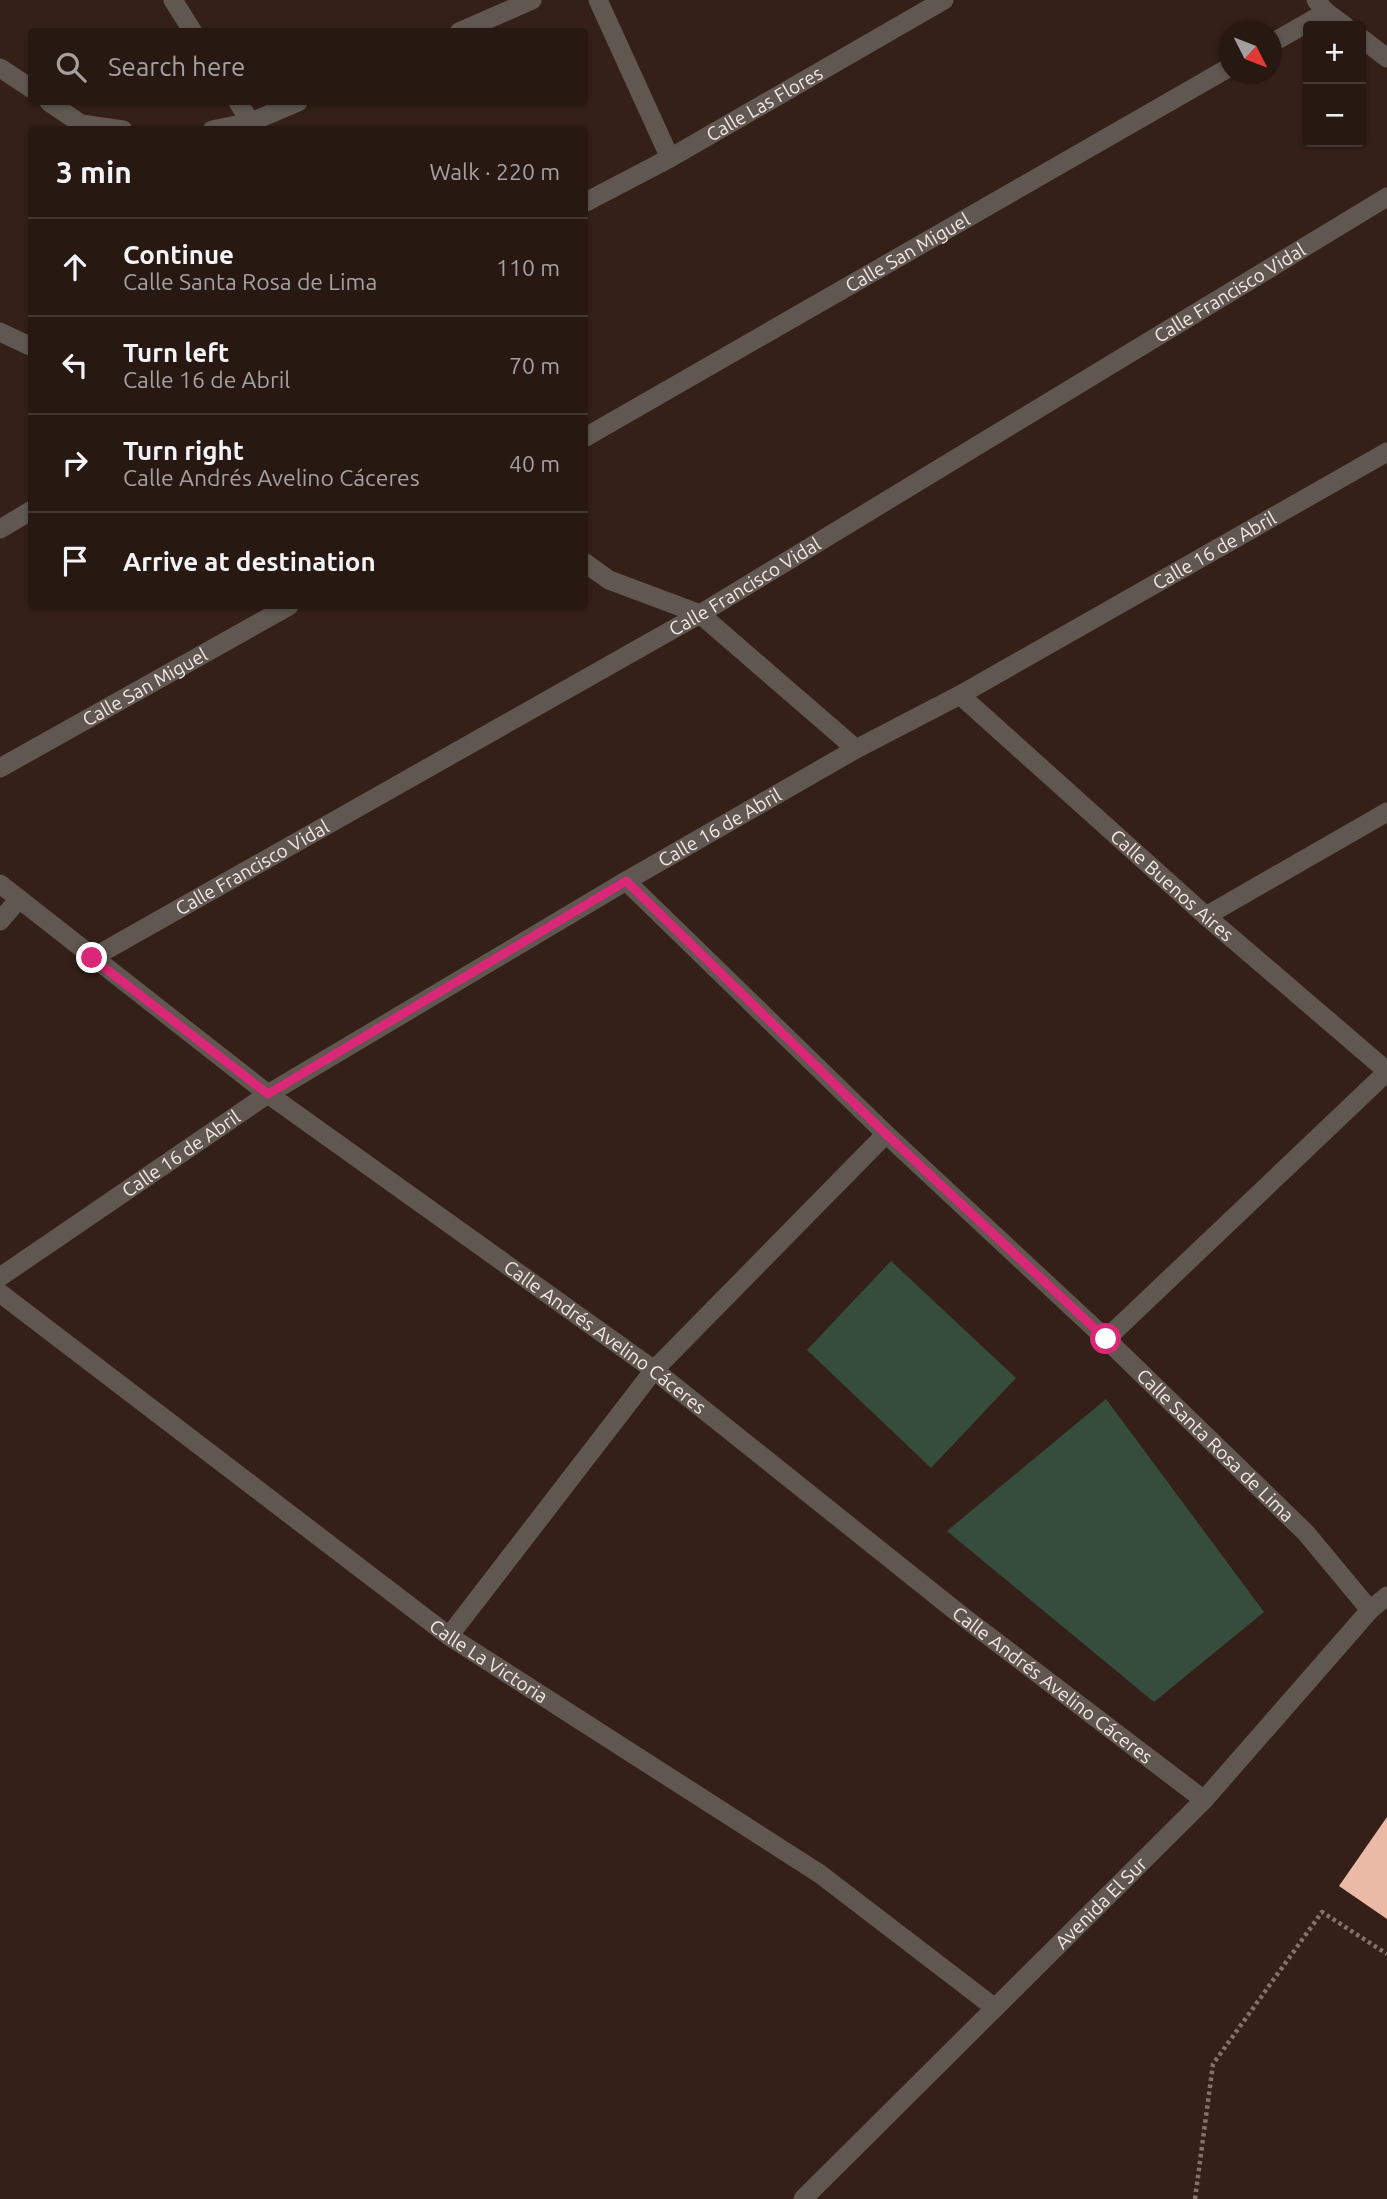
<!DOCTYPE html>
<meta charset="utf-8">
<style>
:root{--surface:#271812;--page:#332520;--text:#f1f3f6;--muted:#a4a09f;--line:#433732}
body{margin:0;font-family:Ubuntu,sans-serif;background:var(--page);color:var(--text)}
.controls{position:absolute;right:21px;top:21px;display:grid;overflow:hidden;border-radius:7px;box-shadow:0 2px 5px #0004}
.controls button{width:63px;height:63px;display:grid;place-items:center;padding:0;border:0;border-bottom:2px solid var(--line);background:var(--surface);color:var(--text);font:35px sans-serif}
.compass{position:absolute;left:1219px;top:21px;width:63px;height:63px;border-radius:50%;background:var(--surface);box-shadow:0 2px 5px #0004;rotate:132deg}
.stop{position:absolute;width:21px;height:21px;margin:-16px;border:5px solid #db2777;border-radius:50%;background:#fff}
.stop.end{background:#db2777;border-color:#fff;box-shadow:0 2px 7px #0008}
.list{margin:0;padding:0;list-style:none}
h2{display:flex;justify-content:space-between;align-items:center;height:91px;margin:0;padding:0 28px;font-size:30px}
h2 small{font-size:23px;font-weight:400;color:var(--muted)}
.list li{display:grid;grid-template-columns:46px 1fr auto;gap:21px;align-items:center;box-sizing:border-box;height:98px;padding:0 28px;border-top:2px solid var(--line)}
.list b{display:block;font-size:26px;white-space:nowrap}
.list p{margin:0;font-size:23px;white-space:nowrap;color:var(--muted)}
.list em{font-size:23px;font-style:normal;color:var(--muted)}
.icon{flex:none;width:38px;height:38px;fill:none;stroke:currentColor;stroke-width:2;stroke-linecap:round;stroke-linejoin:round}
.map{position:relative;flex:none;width:1387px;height:2199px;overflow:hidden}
.search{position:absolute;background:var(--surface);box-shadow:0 2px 5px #0004;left:28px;top:28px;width:560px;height:77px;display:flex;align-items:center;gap:18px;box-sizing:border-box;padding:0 24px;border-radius:7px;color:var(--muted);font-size:26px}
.panel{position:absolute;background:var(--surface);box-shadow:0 2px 5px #0004;left:28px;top:126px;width:560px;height:483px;border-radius:7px}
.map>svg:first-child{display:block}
.green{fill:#364d3d}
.building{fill:#eabaa7}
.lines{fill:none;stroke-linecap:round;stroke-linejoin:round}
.path{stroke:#83726b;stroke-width:4.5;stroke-dasharray:3.5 3.5;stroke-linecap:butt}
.minor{stroke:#605751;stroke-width:19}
.route{stroke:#db2777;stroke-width:9}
.labels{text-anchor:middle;stroke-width:7;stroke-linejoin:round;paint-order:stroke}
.street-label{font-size:19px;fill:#f5e7e2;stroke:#29170f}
</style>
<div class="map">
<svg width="1387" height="2199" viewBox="0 0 1387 2199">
<rect width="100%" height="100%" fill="#342018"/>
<path class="green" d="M 891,1261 L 1016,1378 L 931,1468 L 807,1350 Z
M 1106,1399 L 1264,1612 L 1154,1702 L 947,1531 Z"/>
<path class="building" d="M 1387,1817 L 1387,1919 L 1339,1886 Z"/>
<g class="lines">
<path class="path" d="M 1195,2199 L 1213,2064 L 1322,1912 L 1387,1954"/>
<g class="minor">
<path d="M 173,0 L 193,32"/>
<path d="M 598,0 L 670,158"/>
<path d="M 1316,0 L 1326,12 L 1345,26"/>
<path d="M 459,32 L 532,0"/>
<path d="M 1361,38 L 1387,58"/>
<path d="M 1272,43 L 1326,12"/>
<path d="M 0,68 L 32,89"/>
<path d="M 49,102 L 81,124 L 123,130"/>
<path d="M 238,102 L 255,130"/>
<path d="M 212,130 L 251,122 L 298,102"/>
<path id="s1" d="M 584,203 L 670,158 L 944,0"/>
<path d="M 0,332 L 32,347"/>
<path id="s2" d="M 584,438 L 1230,67"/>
<path d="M 0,529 L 32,510"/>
<path d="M 584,562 L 609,580 L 700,614 L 856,749"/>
<path id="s3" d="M 960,695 L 1206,916 L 1387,1071"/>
<path id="s4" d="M 0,768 L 289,606"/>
<path id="s5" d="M 626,881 L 886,1134 L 1106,1339 L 1306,1533 L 1370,1610"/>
<path id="s6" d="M 0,884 L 268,1094 L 654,1370 L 957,1612 L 1204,1800"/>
<path d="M 1206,916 L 1387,812"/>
<path d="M 0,921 L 19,899"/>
<path id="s7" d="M 92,958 L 700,614 L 1387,197"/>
<path id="s8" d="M 0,1277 L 268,1094 L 626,881 L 856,749 L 960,695 L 1387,452"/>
<path id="s9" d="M 0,1293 L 449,1636 L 820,1874 L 995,2008"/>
<path d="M 1106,1339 L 1387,1072"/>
<path d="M 449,1636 L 654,1370 L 886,1134"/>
<path id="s10" d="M 803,2199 L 1204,1800 L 1370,1610 L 1387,1596"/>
</g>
</g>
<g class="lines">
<path class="route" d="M 92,958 L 268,1094 L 626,881 L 886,1134 L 1106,1339"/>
</g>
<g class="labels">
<g class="street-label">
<text dy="7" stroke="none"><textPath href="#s1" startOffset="206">Calle Las Flores</textPath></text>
<text dy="7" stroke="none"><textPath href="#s2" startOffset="373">Calle San Miguel</textPath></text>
<text dy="7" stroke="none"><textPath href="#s7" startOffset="1318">Calle Francisco Vidal</textPath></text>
<text dy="7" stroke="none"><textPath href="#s8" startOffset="1416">Calle 16 de Abril</textPath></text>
<text dy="7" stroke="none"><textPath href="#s7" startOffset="751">Calle Francisco Vidal</textPath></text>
<text dy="7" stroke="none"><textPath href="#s4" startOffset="166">Calle San Miguel</textPath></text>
<text dy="7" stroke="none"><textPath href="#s8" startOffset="849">Calle 16 de Abril</textPath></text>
<text dy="7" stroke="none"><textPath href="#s7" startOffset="184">Calle Francisco Vidal</textPath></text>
<text dy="7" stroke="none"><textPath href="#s3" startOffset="285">Calle Buenos Aires</textPath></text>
<text dy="7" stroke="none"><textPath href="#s8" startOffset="219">Calle 16 de Abril</textPath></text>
<text dy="7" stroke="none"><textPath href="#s6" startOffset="756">Calle Andrés Avelino Cáceres</textPath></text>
<text dy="7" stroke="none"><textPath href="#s5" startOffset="816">Calle Santa Rosa de Lima</textPath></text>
<text dy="7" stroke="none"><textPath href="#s9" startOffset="612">Calle La Victoria</textPath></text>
<text dy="7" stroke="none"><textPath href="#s6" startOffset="1323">Calle Andrés Avelino Cáceres</textPath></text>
<text dy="7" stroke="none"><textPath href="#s10" startOffset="420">Avenida El Sur</textPath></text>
</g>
</g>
</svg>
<div class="controls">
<button>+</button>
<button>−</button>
</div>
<svg class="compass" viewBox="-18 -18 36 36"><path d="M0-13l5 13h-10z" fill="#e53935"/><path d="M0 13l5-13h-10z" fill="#a4a09f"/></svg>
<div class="stop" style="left:1106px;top:1339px"></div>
<div class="stop end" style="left:92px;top:958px"></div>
<div class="search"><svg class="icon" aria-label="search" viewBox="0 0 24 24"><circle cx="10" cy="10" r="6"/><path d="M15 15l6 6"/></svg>Search here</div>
<section class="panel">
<h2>3 min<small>Walk · 220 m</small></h2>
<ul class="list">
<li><svg class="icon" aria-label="ahead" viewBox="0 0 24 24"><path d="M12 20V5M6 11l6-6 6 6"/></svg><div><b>Continue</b><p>Calle Santa Rosa de Lima</p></div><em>110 m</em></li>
<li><svg class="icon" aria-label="left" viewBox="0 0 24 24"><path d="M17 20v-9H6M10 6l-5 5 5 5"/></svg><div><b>Turn left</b><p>Calle 16 de Abril</p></div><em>70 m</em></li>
<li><svg class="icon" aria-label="right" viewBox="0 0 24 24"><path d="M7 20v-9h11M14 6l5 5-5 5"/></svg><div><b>Turn right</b><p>Calle Andrés Avelino Cáceres</p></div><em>40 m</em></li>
<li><svg class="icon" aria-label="arrive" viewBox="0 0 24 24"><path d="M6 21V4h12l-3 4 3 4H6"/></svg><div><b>Arrive at destination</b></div></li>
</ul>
</section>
</div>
